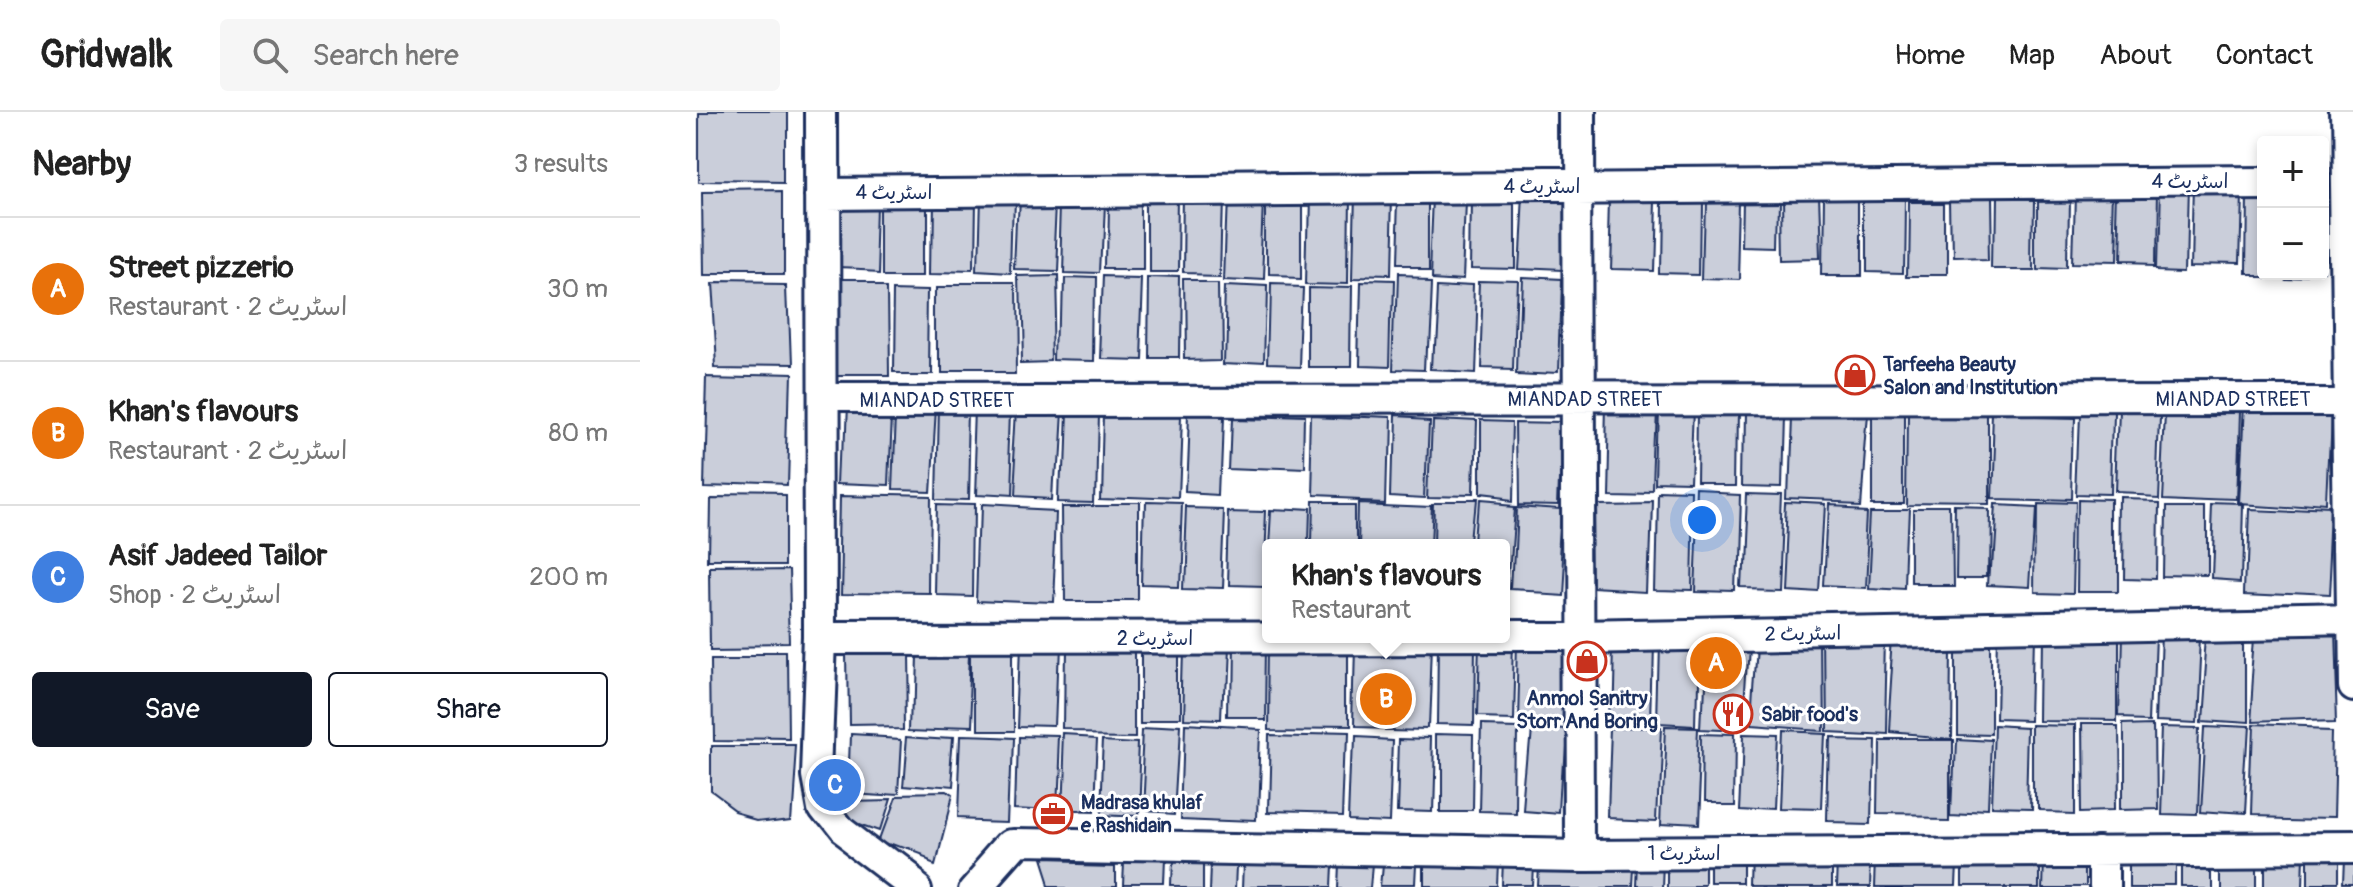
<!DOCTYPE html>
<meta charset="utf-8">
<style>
:root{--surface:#fff;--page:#f6f6f6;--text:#222;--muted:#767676;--line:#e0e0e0;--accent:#111827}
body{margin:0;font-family:Pangolin,"Playpen Sans Arabic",sans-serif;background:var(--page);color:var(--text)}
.controls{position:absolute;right:24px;top:24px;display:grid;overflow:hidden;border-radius:8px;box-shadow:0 4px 12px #0003}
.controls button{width:72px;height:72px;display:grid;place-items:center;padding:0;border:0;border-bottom:2px solid var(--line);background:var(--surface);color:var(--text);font:40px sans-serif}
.you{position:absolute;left:1062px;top:408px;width:28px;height:28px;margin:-20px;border:6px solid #fff;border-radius:50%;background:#1a73e8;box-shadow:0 0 0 12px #1a73e833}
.badge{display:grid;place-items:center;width:52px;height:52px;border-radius:50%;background:var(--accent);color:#fff;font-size:26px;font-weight:700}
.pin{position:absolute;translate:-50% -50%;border:4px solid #fff;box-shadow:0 2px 8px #0006}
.popup{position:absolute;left:622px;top:427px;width:248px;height:104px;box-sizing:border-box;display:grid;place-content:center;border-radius:8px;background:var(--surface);filter:drop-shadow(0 2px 6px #0005);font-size:26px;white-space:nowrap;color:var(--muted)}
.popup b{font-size:30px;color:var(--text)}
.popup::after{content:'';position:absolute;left:50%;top:100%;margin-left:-16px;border:16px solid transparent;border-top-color:var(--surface)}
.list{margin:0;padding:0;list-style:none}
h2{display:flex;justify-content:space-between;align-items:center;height:104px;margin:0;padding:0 32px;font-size:34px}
h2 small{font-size:26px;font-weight:400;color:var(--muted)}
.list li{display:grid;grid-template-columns:52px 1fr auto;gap:24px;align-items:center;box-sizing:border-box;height:144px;padding:0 32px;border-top:2px solid var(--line)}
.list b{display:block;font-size:30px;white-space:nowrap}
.list p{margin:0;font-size:26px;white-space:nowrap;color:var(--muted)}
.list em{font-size:26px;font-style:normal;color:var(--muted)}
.actions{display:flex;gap:16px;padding:24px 32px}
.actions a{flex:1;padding:18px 0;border:2px solid var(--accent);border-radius:8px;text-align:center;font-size:28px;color:var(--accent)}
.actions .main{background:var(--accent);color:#fff}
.icon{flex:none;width:44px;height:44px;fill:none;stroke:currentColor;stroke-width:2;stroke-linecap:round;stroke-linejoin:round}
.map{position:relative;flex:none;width:1713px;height:775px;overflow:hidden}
header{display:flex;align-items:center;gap:48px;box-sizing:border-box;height:112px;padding:0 40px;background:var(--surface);border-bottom:2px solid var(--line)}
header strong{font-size:38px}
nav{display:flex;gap:44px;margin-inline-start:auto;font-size:28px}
.search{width:560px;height:72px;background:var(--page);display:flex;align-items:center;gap:20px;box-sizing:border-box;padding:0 28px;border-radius:8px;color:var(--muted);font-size:30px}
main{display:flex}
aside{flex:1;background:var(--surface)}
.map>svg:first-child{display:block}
.building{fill:#caceda;stroke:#1b2f5e;stroke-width:2}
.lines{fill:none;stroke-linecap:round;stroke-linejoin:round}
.minor-casing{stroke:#1b2f5e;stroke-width:36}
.minor{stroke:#fff;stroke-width:30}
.labels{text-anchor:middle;stroke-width:6;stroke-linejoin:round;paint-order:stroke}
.street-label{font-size:20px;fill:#1b2f5e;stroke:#fff}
.poi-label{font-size:20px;font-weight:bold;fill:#1b2f5e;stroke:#fff;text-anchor:start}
</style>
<header>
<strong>Gridwalk</strong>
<div class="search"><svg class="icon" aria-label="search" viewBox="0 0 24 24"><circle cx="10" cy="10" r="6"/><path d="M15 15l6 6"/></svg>Search here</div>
<nav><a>Home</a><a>Map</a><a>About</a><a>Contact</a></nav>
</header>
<main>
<aside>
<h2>Nearby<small>3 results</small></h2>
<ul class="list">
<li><span class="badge" style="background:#e8710a">A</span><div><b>Street pizzerio</b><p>Restaurant · اسٹریٹ 2</p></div><em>30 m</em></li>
<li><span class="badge" style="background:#e8710a">B</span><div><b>Khan's flavours</b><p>Restaurant · اسٹریٹ 2</p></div><em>80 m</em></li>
<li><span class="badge" style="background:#3f7fe0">C</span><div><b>Asif Jadeed Tailor</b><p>Shop · اسٹریٹ 2</p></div><em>200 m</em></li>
</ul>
<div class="actions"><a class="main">Save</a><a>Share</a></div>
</aside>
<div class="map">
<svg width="1713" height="775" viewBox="0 0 1713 775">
<rect width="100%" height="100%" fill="#fff"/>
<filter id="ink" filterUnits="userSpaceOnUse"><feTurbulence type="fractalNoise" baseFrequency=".0125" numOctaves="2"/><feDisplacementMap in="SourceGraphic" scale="16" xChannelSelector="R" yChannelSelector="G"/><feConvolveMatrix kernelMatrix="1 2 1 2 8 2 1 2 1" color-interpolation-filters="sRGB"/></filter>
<g filter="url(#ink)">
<path class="building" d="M 58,0 L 147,0 L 147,71 L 58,70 Z
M 1519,77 L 1552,77 L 1550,157 L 1517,156 Z
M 1557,77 L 1599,79 L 1597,153 L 1555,152 Z
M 1477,78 L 1516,79 L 1515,155 L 1475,154 Z
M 1603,78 L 1623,79 L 1623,161 L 1602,161 Z
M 144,79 L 144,161 L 64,161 L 63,80 Z
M 1437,79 L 1474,80 L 1472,154 L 1435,153 Z
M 1683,80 L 1687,80 L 1686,165 L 1642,164 L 1643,162 L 1683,162 Z
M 1395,81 L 1431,81 L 1430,155 L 1395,154 Z
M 713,82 L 748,83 L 746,169 L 711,168 Z
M 588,83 L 626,84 L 623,168 L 585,166 Z
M 628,83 L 663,83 L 663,165 L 628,164 Z
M 670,83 L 708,84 L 707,170 L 668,169 Z
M 545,84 L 583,85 L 581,163 L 544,162 Z
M 835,84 L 874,84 L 874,156 L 834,155 Z
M 796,85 L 830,87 L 827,165 L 793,163 Z
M 881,85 L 926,87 L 922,159 L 877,157 Z
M 1178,85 L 1180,148 L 1144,149 L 1143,86 Z
M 245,86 L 287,86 L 287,160 L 245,160 Z
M 509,86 L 540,87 L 539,160 L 509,160 Z
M 754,86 L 791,86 L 791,158 L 752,158 Z
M 1183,86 L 1219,86 L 1219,163 L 1182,163 Z
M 293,87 L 333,88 L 332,160 L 292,159 Z
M 338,87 L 374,88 L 372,164 L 336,162 Z
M 379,87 L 417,89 L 414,159 L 376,158 Z
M 973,87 L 1013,89 L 1011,158 L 971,157 Z
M 1064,87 L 1100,88 L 1098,168 L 1062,167 Z
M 1105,87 L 1140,88 L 1139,136 L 1104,135 Z
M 1355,87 L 1392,88 L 1391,154 L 1354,154 Z
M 421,88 L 462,90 L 459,162 L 419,161 Z
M 466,88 L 503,88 L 503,157 L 465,157 Z
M 1313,88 L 1350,88 L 1351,147 L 1314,148 Z
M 1224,89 L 1265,89 L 1264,160 L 1224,159 Z
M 1019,90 L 1060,90 L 1059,162 L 1018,161 Z
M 1269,90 L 1307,90 L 1307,165 L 1268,165 Z
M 196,91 L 242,93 L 240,160 L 194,158 Z
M 414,163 L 416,249 L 380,250 L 378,164 Z
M 464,164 L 501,165 L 498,247 L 461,246 Z
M 507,165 L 540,166 L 539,247 L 506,247 Z
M 421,166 L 456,167 L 455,250 L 419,249 Z
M 755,166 L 791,167 L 787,261 L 752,260 Z
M 881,166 L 921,168 L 918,260 L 878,258 Z
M 544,169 L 580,169 L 581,246 L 545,247 Z
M 797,169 L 836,171 L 833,261 L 793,259 Z
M 842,169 L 877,170 L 874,256 L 839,255 Z
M 70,170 L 147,171 L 150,254 L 75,253 Z
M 197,172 L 249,172 L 250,265 L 198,265 Z
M 586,172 L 625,174 L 623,252 L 584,250 Z
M 629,172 L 666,173 L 663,255 L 627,254 Z
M 256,173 L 293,174 L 292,259 L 255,259 Z
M 300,173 L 374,173 L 375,260 L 300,260 Z
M 672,173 L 711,174 L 710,254 L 672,254 Z
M 719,173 L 751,174 L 749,255 L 717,254 Z
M 68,262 L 149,264 L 146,374 L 65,371 Z
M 1016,295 L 1057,296 L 1054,376 L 1014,375 Z
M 254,296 L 294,298 L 289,380 L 251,379 Z
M 297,296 L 332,297 L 330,387 L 295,386 Z
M 339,296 L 374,298 L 371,386 L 336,384 Z
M 965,296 L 1014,297 L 1011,378 L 963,377 Z
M 1603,296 L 1693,301 L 1689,396 L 1598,390 Z
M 205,297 L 251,299 L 248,374 L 202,372 Z
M 379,297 L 417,299 L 412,388 L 374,386 Z
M 1062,297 L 1099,298 L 1098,374 L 1061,374 Z
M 421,299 L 456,300 L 454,389 L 418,388 Z
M 1105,299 L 1143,299 L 1141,375 L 1104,374 Z
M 1150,300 L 1226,301 L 1219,392 L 1147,389 Z
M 1268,300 L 1349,301 L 1349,393 L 1267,392 Z
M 1524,300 L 1600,303 L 1597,387 L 1520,384 Z
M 462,301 L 541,304 L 538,388 L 460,385 Z
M 1230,301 L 1264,301 L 1264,388 L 1230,388 Z
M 1439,302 L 1475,304 L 1473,386 L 1436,385 Z
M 1480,302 L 1519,304 L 1516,385 L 1477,383 Z
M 548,303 L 585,305 L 582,383 L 545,381 Z
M 1354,303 L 1433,305 L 1431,388 L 1351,386 Z
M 593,305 L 666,307 L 665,357 L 591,354 Z
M 673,305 L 748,308 L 746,389 L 671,386 Z
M 753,306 L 791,308 L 788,383 L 751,381 Z
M 794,307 L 833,309 L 831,385 L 791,384 Z
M 837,308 L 874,309 L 872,391 L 837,387 Z
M 878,309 L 924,310 L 921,394 L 879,393 Z
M 1059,381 L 1100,383 L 1097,482 L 1055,481 Z
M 1106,382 L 1143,383 L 1139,478 L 1102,477 Z
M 69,383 L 146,384 L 146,453 L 68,453 Z
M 204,383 L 290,385 L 289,482 L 202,481 Z
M 1018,383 L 1054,384 L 1052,479 L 1016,478 Z
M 1012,387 L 1009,481 L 957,478 L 956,388 Z
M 1482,389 L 1517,390 L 1516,467 L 1481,466 Z
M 719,390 L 792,393 L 790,433 L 718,433 Z
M 1393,390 L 1437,391 L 1435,482 L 1392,481 Z
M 1440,390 L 1475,391 L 1475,480 L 1439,480 Z
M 297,391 L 334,392 L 333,483 L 295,482 Z
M 794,391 L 835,391 L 831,433 L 793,433 Z
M 1354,391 L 1392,393 L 1387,476 L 1349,474 Z
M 1524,391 L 1567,391 L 1567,467 L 1523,466 Z
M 1574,391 L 1602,392 L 1600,471 L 1571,469 Z
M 423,392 L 498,392 L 498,489 L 424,489 Z
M 504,392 L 542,393 L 539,475 L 502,474 Z
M 838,392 L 875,395 L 869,475 L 864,475 L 864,433 L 835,433 Z
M 669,393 L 716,393 L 716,433 L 668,433 Z
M 1147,393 L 1184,395 L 1179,478 L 1143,476 Z
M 340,394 L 418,398 L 414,492 L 337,489 Z
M 1188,394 L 1227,396 L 1223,475 L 1184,473 Z
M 546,395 L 586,396 L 583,477 L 543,476 Z
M 877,395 L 923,398 L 918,480 L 873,477 Z
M 1230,395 L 1269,395 L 1266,478 L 1226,476 Z
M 1607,395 L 1694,399 L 1690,484 L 1604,480 Z
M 591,397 L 627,398 L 624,475 L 589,474 Z
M 1319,397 L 1349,398 L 1348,465 L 1318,465 Z
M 631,398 L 666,400 L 665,433 L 629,433 Z
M 1273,398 L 1314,398 L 1315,473 L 1273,473 Z
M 151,458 L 153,534 L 71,535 L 70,459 Z
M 1693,522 L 1696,608 L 1610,611 L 1616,524 Z
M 1524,523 L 1561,525 L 1557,609 L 1521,607 Z
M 1567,523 L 1606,524 L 1606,611 L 1561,608 Z
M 1312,524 L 1352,524 L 1352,623 L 1312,622 Z
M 1360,524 L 1398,525 L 1396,610 L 1358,609 Z
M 1405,524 L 1475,525 L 1475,611 L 1404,610 Z
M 1479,524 L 1518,525 L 1515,606 L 1477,605 Z
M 1249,526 L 1247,622 L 1185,619 L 1184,527 Z
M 1256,526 L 1307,527 L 1306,626 L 1250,621 Z
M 1181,528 L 1182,620 L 1112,615 L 1117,530 Z
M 629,530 L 707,531 L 707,617 L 628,616 Z
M 1020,530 L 1059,531 L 1057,613 L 1018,611 Z
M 588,531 L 626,532 L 625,608 L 587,608 Z
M 714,531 L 793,534 L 790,618 L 712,616 Z
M 799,531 L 834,532 L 833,617 L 798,616 Z
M 838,531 L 874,531 L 872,605 L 836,604 Z
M 972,531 L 1014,532 L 1012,610 L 970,609 Z
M 1066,531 L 1109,533 L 1104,618 L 1062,616 Z
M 332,532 L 373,532 L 373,620 L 332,620 Z
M 878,532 L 928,534 L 925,609 L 876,607 Z
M 381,533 L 417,534 L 414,618 L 378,617 Z
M 504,535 L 540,536 L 540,608 L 504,608 Z
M 545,535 L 584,537 L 581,611 L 543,610 Z
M 423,536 L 498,537 L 498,620 L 422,619 Z
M 265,539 L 266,614 L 209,615 L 208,540 Z
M 274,540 L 331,542 L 328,617 L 272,615 Z
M 72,543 L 149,543 L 150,628 L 73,627 Z
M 1517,610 L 1518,696 L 1482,697 L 1482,611 Z
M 841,612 L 876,613 L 875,701 L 839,700 Z
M 889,613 L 924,615 L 919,701 L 882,698 Z
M 1524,613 L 1561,614 L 1558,702 L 1521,701 Z
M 1566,613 L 1606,615 L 1601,704 L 1561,701 Z
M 504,614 L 539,616 L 534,702 L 500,700 Z
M 1025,614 L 1060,615 L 1056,715 L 1021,713 Z
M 1397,614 L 1435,615 L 1435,701 L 1397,700 Z
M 1610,614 L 1695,617 L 1693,706 L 1607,704 Z
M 544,615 L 620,619 L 617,708 L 541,705 Z
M 973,615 L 1021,616 L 1017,707 L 970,705 Z
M 1356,615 L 1393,617 L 1391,701 L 1353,700 Z
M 1440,615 L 1476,615 L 1477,697 L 1441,698 Z
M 629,621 L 705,623 L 702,705 L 627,703 Z
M 1063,621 L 1094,622 L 1093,690 L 1062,690 Z
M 1145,621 L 1186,623 L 1183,698 L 1142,697 Z
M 268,622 L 314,625 L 310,679 L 264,675 Z
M 211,623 L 262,626 L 259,681 L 209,678 Z
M 422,624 L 456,626 L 453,700 L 419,699 Z
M 463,624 L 499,626 L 496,706 L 460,704 Z
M 1102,624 L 1140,625 L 1137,696 L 1099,694 Z
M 319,625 L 374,627 L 371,708 L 316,706 Z
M 712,625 L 755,627 L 752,708 L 709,706 Z
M 1190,625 L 1232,626 L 1230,711 L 1188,710 Z
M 761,626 L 792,627 L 790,698 L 759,697 Z
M 797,626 L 833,627 L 832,697 L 797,697 Z
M 1312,626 L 1352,628 L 1349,701 L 1309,699 Z
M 380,627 L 418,628 L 415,694 L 378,692 Z
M 1237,627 L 1308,627 L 1308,703 L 1236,702 Z
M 71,633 L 156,633 L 151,706 L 120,710 L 99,704 L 71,683 Z
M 303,684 L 309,688 L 293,749 L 239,729 L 255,685 Z
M 250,685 L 240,717 L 202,704 L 208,686 Z
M 1025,746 L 1065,747 L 1065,775 L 1025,775 Z
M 1071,746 L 1107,747 L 1107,775 L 1071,775 Z
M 1114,746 L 1193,748 L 1193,775 L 1113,775 Z
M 1237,746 L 1315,748 L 1314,775 L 1236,775 Z
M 1399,746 L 1445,747 L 1445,775 L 1398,775 Z
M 1543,746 L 1572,746 L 1572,775 L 1543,775 Z
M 993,747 L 1021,748 L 1020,775 L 992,775 Z
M 1198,747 L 1232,748 L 1231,775 L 1197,775 Z
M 1581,747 L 1618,747 L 1618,775 L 1581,775 Z
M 1664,747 L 1695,747 L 1695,775 L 1664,775 Z
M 529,748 L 565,749 L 565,775 L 528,775 Z
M 1320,748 L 1395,748 L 1395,775 L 1320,775 Z
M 1491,748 L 1537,748 L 1537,775 L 1491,775 Z
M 1702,748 L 1713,748 L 1713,775 L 1701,775 Z
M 484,749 L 522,749 L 521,775 L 483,775 Z
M 609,749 L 688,752 L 687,775 L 608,775 Z
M 1626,749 L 1660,750 L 1659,775 L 1626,775 Z
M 397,750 L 476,752 L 476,775 L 405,775 Z
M 573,750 L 602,752 L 601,775 L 572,775 Z
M 697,750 L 737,753 L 735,775 L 696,775 Z
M 785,750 L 858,752 L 857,775 L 785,775 Z
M 864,750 L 897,751 L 896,775 L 863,775 Z
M 902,750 L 989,755 L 988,775 L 901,775 Z
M 747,753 L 779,755 L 778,775 L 745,775 Z"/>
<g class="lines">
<g class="minor-casing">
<path id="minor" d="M 181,0 L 182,526 L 177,661 L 183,694 L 202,718 L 277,775
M 938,0 L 940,742
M 1705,0 L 1713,572
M 181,81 L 1623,69
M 182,288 L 1709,287
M 182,526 L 939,525 L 1712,510
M 338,775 L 376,732 L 940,742 L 1713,737
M 1465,775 L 1465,738"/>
</g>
<use href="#minor" class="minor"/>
</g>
</g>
<defs>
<g id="shop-ring" transform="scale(2)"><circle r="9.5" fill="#fff" stroke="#c8321e" stroke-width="1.5"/><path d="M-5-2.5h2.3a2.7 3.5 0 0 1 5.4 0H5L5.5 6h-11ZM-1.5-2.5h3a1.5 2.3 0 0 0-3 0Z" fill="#c8321e"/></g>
<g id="restaurant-ring" transform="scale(2)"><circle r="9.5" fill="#fff" stroke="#c8321e" stroke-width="1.5"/><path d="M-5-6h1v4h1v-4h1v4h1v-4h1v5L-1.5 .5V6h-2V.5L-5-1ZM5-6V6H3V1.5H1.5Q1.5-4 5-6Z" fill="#c8321e"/></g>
<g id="office-ring" transform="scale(2)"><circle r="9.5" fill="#fff" stroke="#c8321e" stroke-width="1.5"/><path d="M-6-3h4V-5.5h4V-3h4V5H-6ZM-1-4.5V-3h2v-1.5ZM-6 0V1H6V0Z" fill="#c8321e"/></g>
</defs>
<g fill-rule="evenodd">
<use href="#shop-ring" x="1215" y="263"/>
<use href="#shop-ring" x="947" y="549"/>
<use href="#restaurant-ring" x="1093" y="602"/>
<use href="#office-ring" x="413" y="702"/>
</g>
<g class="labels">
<g class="street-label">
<text x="1550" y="76">اسٹریٹ 4</text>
<text x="902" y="81">اسٹریٹ 4</text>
<text x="254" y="87">اسٹریٹ 4</text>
<text x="945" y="294">MIANDAD STREET</text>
<text x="1593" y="294">MIANDAD STREET</text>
<text x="297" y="295">MIANDAD STREET</text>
<text transform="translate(1163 521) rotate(-1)" y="7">اسٹریٹ 2</text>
<text x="515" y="533">اسٹریٹ 2</text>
<text x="1044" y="748">اسٹریٹ 1</text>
</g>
<g class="poi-label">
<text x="1243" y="259">Tarfeeha Beauty<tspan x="1243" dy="23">Salon and Institution</tspan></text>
<text x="947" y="593" text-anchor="middle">Anmol Sanitry<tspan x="947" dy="23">Storr And Boring</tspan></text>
<text x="1121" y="609">Sabir food's</text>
<text x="441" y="697">Madrasa khulaf<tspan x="441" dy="23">e Rashidain</tspan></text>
</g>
</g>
</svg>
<div class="controls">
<button>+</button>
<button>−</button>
</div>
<div class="you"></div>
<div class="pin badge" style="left:1076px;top:551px;background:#e8710a">A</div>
<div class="pin badge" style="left:746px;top:587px;background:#e8710a">B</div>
<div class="popup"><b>Khan's flavours</b>Restaurant</div>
<div class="pin badge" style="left:195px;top:673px;background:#3f7fe0">C</div>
</div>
</main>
